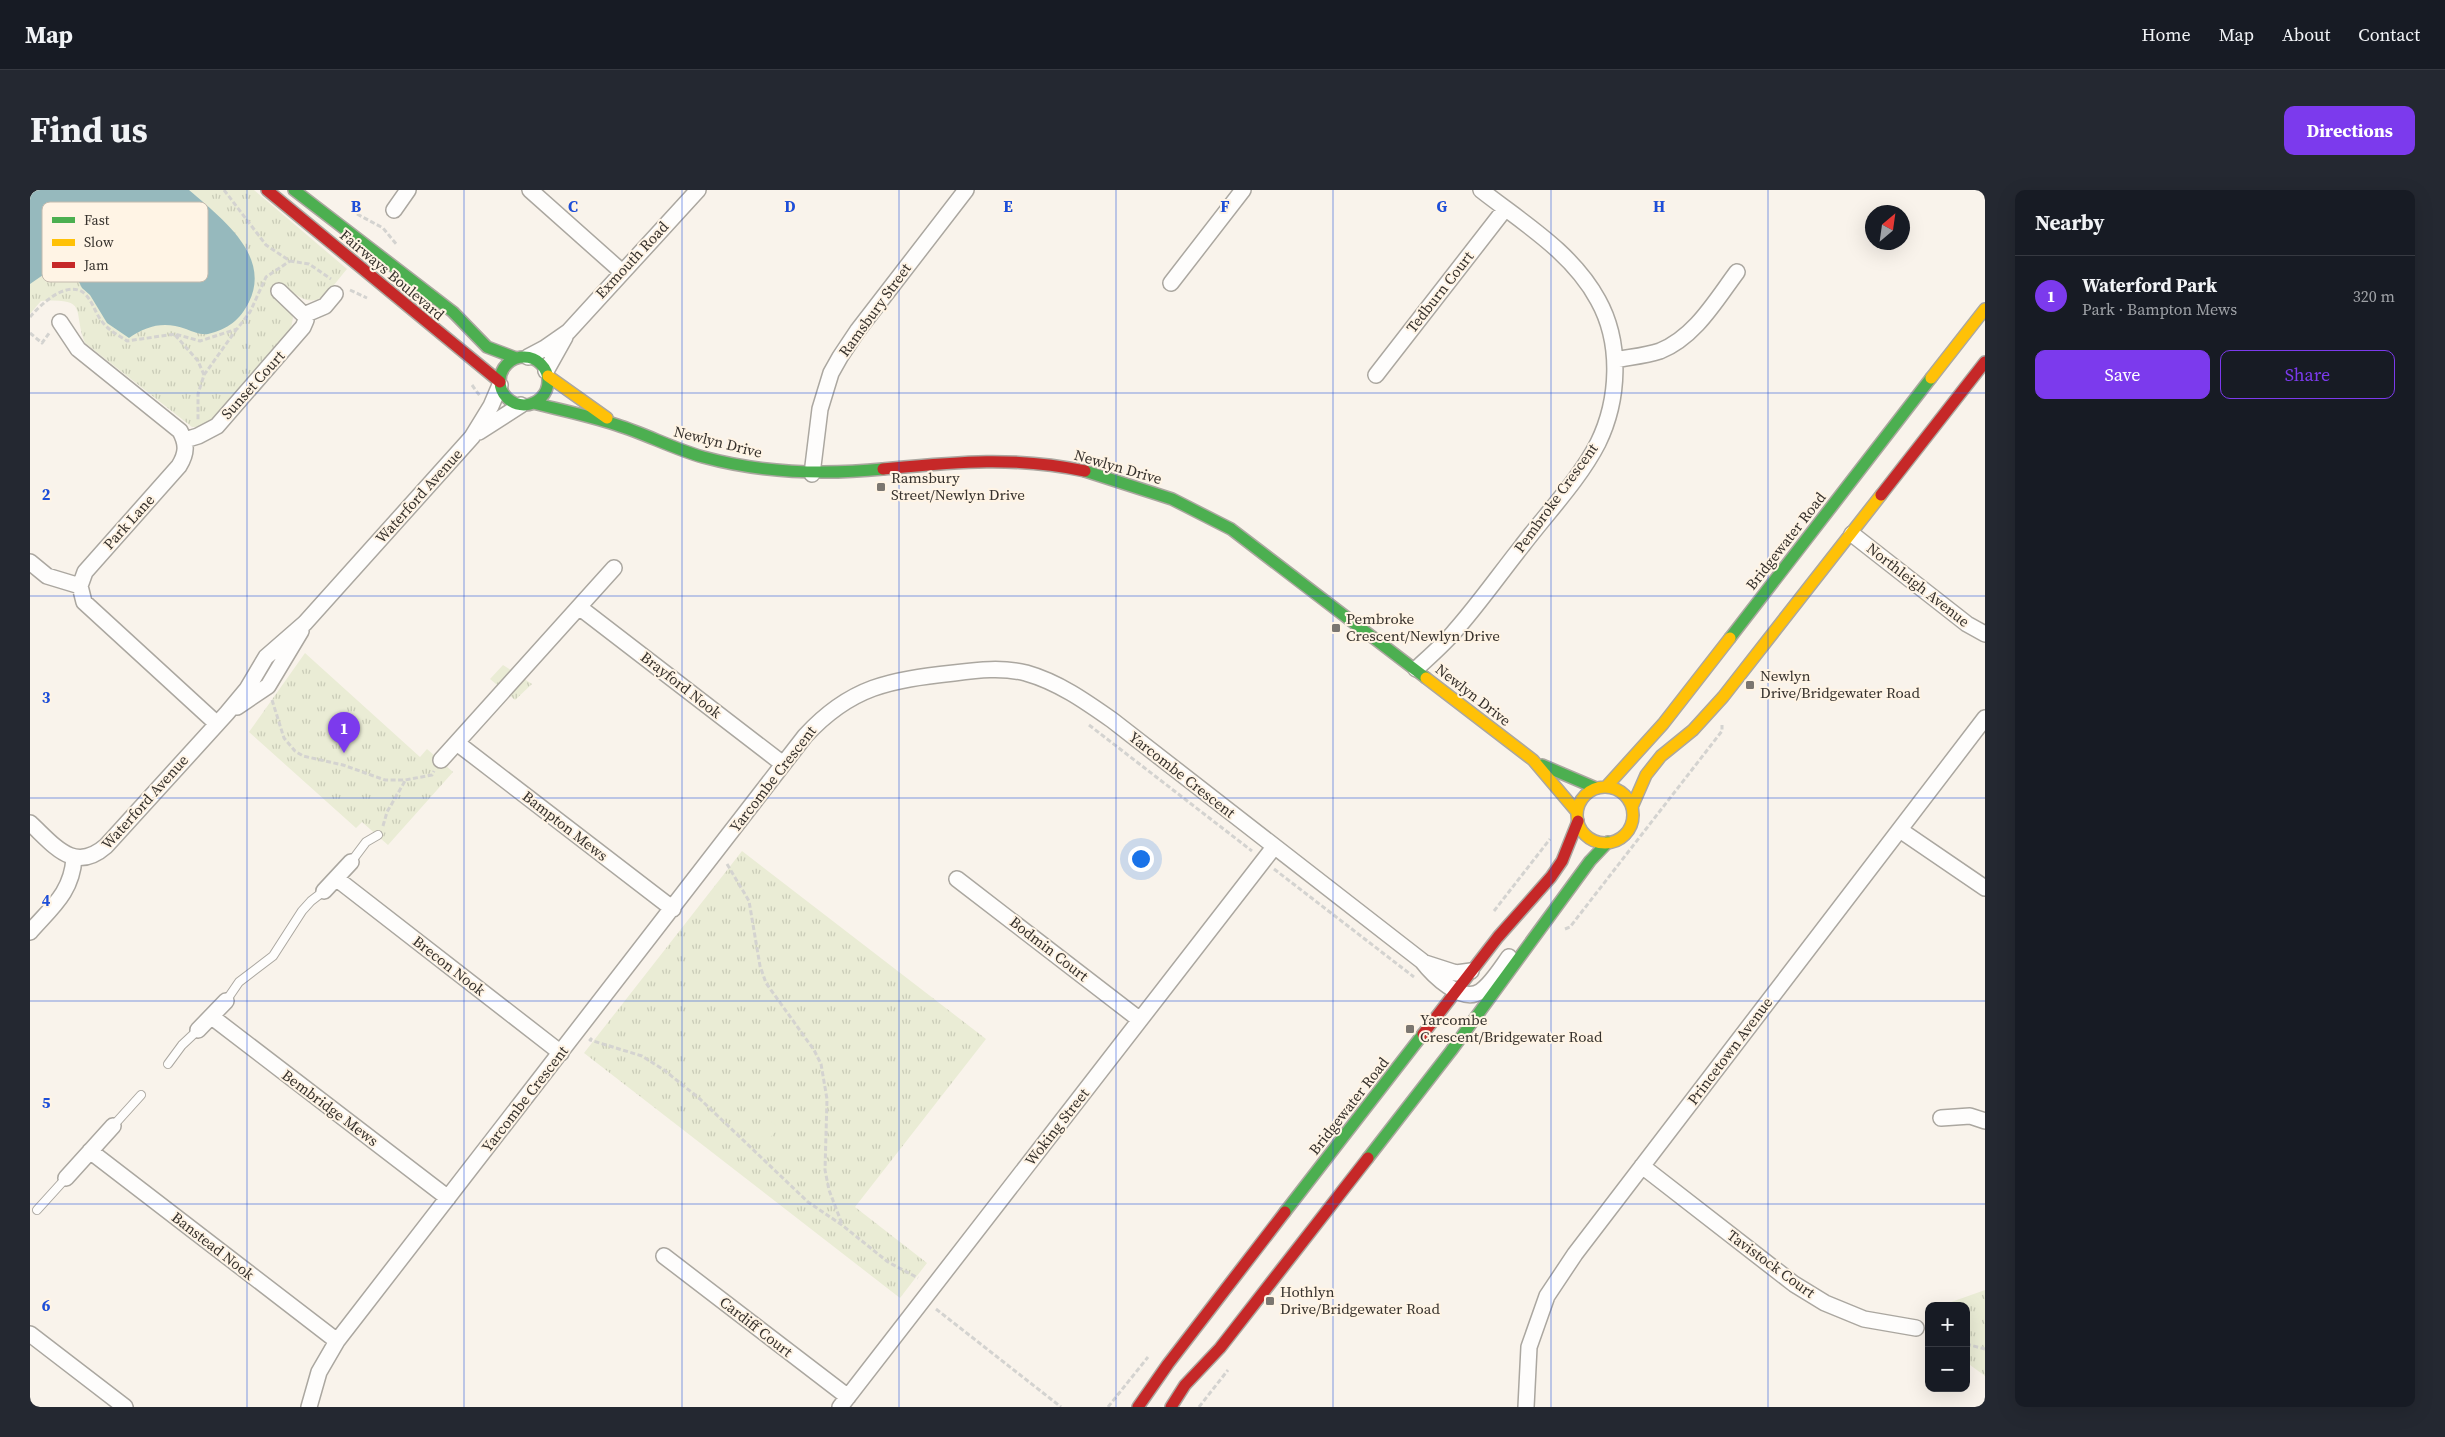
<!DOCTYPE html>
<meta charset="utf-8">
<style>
:root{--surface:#171b24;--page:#242831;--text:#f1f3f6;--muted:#9ea1a6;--line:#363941;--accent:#7c3aed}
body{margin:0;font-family:"Source Serif 4",serif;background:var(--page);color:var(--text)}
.controls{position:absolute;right:15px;bottom:15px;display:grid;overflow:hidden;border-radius:10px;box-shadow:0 5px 20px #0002}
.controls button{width:45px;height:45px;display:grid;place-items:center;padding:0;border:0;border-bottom:1px solid var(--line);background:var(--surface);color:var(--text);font:25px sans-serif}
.compass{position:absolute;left:1835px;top:15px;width:45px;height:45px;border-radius:50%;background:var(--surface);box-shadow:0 5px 20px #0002;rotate:29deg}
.you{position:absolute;left:1110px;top:668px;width:18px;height:18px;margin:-12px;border:4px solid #fff;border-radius:50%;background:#1a73e8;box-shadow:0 0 0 8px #1a73e833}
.badge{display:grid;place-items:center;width:32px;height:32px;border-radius:50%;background:var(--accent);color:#fff;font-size:16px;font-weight:700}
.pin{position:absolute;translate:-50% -41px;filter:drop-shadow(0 1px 2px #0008)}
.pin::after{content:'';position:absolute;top:26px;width:18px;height:15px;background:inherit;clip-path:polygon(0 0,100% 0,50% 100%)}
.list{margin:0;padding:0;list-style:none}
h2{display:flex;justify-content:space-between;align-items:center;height:65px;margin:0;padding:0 20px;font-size:21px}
h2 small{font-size:16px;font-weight:400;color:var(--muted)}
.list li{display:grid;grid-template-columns:32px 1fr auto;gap:15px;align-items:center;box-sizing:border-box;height:80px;padding:0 20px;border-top:1px solid var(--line)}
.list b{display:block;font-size:19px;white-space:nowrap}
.list p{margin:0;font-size:16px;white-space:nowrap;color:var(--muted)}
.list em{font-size:16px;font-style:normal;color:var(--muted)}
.actions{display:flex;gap:10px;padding:15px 20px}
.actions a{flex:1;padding:11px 0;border:1px solid var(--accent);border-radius:10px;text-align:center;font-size:18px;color:var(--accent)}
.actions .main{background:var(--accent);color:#fff}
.map{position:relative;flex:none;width:1955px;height:1217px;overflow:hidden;border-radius:10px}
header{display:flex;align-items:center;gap:30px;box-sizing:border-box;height:70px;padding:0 25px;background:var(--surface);border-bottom:1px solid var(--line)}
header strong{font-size:24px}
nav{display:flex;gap:28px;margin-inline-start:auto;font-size:18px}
.intro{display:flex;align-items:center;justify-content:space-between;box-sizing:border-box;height:120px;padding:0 30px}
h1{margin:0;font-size:35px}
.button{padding:12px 22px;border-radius:10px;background:var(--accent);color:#fff;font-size:18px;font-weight:700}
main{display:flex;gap:30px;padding:0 30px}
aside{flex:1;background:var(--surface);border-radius:10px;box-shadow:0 5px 20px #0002}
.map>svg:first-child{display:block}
.park{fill:url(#park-tufts)}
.pitch{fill:#eaecd5}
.water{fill:#96b9bd}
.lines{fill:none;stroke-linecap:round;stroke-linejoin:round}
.lane-casing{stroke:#aba7a0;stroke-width:10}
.street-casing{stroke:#aba7a0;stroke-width:18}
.fast-casing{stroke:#aba7a0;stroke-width:14}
.slow-casing{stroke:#aba7a0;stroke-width:14}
.jam-casing{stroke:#aba7a0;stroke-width:14}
.path{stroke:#d4d3d0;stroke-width:3;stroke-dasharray:5 2.5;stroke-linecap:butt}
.lane{stroke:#fefdfc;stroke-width:8}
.street{stroke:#fefdfc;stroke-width:15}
.fast{stroke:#4caf50;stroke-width:11}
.slow{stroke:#ffc107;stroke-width:11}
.jam{stroke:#c62828;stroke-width:11}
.grid{fill:none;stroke:#1d4ed8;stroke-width:1;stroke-opacity:0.55}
.poi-dot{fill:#7b7670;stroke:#fff4e5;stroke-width:2}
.labels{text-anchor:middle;stroke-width:4;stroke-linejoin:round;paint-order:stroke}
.street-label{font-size:15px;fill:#37322d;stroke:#fff4e5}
.poi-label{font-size:15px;fill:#37322d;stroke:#fff4e5;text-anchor:start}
.key{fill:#fff4e5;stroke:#c3baae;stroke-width:1}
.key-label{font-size:14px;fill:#37322d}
.grid-label{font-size:16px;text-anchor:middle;font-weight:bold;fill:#1d4ed8;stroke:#fff4e5;stroke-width:4;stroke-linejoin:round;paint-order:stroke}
</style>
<header>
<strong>Map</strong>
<nav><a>Home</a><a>Map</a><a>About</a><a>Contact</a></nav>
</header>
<div class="intro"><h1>Find us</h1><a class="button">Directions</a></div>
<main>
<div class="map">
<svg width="1955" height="1217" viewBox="0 0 1955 1217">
<defs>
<pattern id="park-tufts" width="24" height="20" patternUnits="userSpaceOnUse" patternTransform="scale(1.25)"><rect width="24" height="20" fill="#eaecd5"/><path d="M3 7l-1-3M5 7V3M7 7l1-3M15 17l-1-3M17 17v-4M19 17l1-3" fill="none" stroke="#c9cbb7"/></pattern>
</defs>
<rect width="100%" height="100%" fill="#f9f3eb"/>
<path class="park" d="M 0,0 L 224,0 L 317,79 C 293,107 288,125 253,95 L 263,128 L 260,143 L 181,232 L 168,237 L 162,237 L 55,153 C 42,121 60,108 11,111 L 0,124 Z
M 275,463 L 390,567 L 397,559 L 423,582 L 358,655 L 332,632 L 326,638 L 219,542 Z
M 473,475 L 502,494 L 485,510 L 460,489 Z
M 712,661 L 956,849 L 825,1017 L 897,1073 L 870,1108 L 554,863 Z
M 1955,1100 L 1955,1186 L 1936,1172 L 1936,1116 L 1910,1116 Z"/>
<path class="pitch" d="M 736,928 L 747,936 L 747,940 L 737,951 L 725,938 Z"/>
<path class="water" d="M 0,0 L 159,0 C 190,27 242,65 219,112 C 210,130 198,139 178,144 C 170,145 164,142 156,139 C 135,131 117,135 99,148 L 77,133 L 60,105 L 52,98 L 47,88 L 36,81 L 27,80 L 13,85 L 0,94 Z"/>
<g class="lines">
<g class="lane-casing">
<path id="lane" d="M 321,672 L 336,652 L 348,645
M 196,811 L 209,792 L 243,766 L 272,721 L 281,711 L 294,701
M 138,874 L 152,855 L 168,840
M 83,936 L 111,905
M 7,1020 L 36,988"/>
</g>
<g class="street-casing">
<path id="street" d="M 500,0 L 591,81
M 364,20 L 378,0
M 1141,93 L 1213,0
M 274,125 L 295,116 L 305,104
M 30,132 L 48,159 L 150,241 C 157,254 157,263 149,276 L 55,382 L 50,396 L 54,412 L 186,533
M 498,167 L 515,158 L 538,142 L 668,0
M 1585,170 C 1600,167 1615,166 1630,161 C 1665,147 1686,110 1707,82
M 516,181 L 535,147
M 1346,185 L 1475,19
M 449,242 L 491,215
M 155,250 L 168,246 L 187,236 L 273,137 L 276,130 L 274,125 L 249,101
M 782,284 L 790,219 L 801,183 L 810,167 L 828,140 L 936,0
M 1822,344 L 1937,434 L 1955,444
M 0,372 L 17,386 L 50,396
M 549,417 L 753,574
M 1386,479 C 1399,467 1413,455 1424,442 C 1448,415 1469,385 1492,356 C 1517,323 1549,290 1568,253 C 1589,210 1592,153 1568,110 C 1542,62 1493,33 1451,0
M 207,517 L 238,496 L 271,441
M 427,553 L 643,719
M 411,570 L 584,378
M 0,633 C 24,655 44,684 76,656 L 197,523 L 217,499 L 236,467 L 275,433 L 442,247 L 461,216 L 470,195
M 1870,640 L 1955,698
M 307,689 L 531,863
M 927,689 L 1110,830
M 294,701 L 321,672
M 0,742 C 22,717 42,702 44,668
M 1395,773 L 1426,783 L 1441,781
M 182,827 L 418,1008
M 168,840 L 196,811
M 1911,928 L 1940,926 L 1955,931
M 60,961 L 307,1151
M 1612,976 L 1764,1094 L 1795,1113 L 1834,1129 L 1886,1138
M 36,988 L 83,936
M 634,1066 L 818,1207
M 0,1144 L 95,1217
M 279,1217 L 289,1182 L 307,1151 L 775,546 C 821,496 860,490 924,483 C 948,480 972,477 996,483 C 1028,492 1055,511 1082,530 L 1392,771 C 1402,784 1432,815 1451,801 C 1462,793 1471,778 1479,767
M 810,1217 L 1244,657
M 1496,1217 L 1499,1157 L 1517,1106 L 1545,1064 L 1955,528"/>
</g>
<g class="fast-casing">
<path id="fast" d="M 264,0 L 423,122 L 457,157 L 486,168
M470 191a24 24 0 1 1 48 0a24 24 0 1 1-48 0Z
M 503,213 C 531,220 560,226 587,235 C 616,244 644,259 673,267 C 732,283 793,285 853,279
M 1055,281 L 1142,309 L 1201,339 L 1396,488
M 1700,448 L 1901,188
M 1512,575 L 1566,598
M 1338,968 L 1421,861 L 1560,671 L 1578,652
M 1255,1022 L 1393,844"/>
</g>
<g class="slow-casing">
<path id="slow" d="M 518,186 L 577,228
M 1901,188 L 1955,119
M 1396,488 L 1503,570 L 1547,622
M 1576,597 L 1633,534 L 1700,448
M1547 625a28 28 0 1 1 56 0a28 28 0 1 1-56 0Z
M 1602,617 L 1616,585 L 1631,566 L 1663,540 L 1693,507 L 1851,305"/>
</g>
<g class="jam-casing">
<path id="jam" d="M 237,0 L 470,192
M 853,279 C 926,272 983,266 1055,281
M 1851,305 L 1955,172
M 1393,844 L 1468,747 L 1521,687 L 1532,671 L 1548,631
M 1108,1217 L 1138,1174 L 1255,1022
M 1141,1217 L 1155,1195 L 1190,1158 L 1338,968"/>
</g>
<path class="path" d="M 194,0 L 236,55 L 260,71 L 279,74 L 301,89
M 327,24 L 353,38 L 367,55
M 320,100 L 337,108
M 0,127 C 10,115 39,87 56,105 C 64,114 66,126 75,135 C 81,142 90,146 97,151 L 145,144 L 170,151 L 207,139 L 220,122 L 236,87 L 260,71
M 0,143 L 12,153 L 20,142
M 145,145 L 168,171 L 174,185 L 168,204 L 168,230
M 174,185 L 206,140
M 442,195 L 450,206
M 242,510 L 254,548 L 265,561 L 273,566 L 313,575 L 355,590 L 375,590 L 402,585 L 404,581
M 1059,535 L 1222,661
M 353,636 L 357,622 L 375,591
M 697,674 L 719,711 L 730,776 L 736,793 L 784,860 L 791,874 L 797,909 L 795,980 L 799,1000 L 812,1034
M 1244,679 L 1384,787
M 1464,721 L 1520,649
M 1535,739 L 1540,737 L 1692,541 L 1692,535
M 562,848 L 560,850 L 612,866 L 634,880 L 670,909 L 778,1012 L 812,1035 L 858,1072 L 888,1088
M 906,1119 L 1031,1217
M 1936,1154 L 1955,1159
M 1078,1217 L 1118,1167
M 1169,1217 L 1198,1180"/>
<use href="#lane" class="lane"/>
<use href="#street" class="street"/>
<use href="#fast" class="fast"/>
<use href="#slow" class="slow"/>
<use href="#jam" class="jam"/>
</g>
<path class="grid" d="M 217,0 L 217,1217M 434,0 L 434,1217M 652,0 L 652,1217M 869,0 L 869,1217M 1086,0 L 1086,1217M 1303,0 L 1303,1217M 1521,0 L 1521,1217M 1738,0 L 1738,1217M 0,203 L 1955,203M 0,406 L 1955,406M 0,608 L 1955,608M 0,811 L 1955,811M 0,1014 L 1955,1014"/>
<g class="poi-dot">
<rect x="846" y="292" width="10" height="10" rx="2.5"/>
<rect x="1301" y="433" width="10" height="10" rx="2.5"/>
<rect x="1715" y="490" width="10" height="10" rx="2.5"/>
<rect x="1375" y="834" width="10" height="10" rx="2.5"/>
<rect x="1235" y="1106" width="10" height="10" rx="2.5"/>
</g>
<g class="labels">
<g class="street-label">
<text transform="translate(602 70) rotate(-47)" y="5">Exmouth Road</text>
<text transform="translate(362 85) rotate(40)" y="5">Fairways Boulevard</text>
<text transform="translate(1410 102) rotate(-52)" y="5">Tedburn Court</text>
<text transform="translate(845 120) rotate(-54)" y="5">Ramsbury Street</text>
<text transform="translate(223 195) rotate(-48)" y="5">Sunset Court</text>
<text transform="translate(688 252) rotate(14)" y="5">Newlyn Drive</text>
<text transform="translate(1088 277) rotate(16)" y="5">Newlyn Drive</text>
<text transform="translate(389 306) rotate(-48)" y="5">Waterford Avenue</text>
<text transform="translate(1526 308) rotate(-54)" y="5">Pembroke Crescent</text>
<text transform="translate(99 332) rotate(-48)" y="5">Park Lane</text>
<text transform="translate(1756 351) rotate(-52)" y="5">Bridgewater Road</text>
<text transform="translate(1888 395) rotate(38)" y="5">Northleigh Avenue</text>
<text transform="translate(651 495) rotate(38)" y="5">Brayford Nook</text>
<text transform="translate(1443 505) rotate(38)" y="5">Newlyn Drive</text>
<text transform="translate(1152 585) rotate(38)" y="5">Yarcombe Crescent</text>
<text transform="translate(743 589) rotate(-52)" y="5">Yarcombe Crescent</text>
<text transform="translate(115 612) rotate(-48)" y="5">Waterford Avenue</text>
<text transform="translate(535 636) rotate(38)" y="5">Bampton Mews</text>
<text transform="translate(1019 759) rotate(38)" y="5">Bodmin Court</text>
<text transform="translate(419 776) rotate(38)" y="5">Brecon Nook</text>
<text transform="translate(1700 861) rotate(-53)" y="5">Princetown Avenue</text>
<text transform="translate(495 909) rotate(-52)" y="5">Yarcombe Crescent</text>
<text transform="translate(1319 916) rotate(-52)" y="5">Bridgewater Road</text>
<text transform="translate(300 918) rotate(37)" y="5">Bembridge Mews</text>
<text transform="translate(1027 937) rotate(-52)" y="5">Woking Street</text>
<text transform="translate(183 1056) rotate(38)" y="5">Banstead Nook</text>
<text transform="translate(1741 1074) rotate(36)" y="5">Tavistock Court</text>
<text transform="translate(726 1137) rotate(38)" y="5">Cardiff Court</text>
</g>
<g class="poi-label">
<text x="861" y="293">Ramsbury<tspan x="861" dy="17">Street/Newlyn Drive</tspan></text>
<text x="1316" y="434">Pembroke<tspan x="1316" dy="17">Crescent/Newlyn Drive</tspan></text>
<text x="1730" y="491">Newlyn<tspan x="1730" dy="17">Drive/Bridgewater Road</tspan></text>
<text x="1390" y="835">Yarcombe<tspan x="1390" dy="17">Crescent/Bridgewater Road</tspan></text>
<text x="1250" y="1107">Hothlyn<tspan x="1250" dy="17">Drive/Bridgewater Road</tspan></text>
</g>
</g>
<rect x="12" y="12" width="166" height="80" rx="8" class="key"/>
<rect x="22" y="27" width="23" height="6" fill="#4caf50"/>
<rect x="22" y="49" width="23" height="7" fill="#ffc107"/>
<rect x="22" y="72" width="23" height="6" fill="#c62828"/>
<g class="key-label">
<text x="54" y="35">Fast</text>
<text x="54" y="57">Slow</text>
<text x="54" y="80">Jam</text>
</g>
<g class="grid-label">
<text x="326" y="22">B</text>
<text x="543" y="22">C</text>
<text x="760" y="22">D</text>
<text x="978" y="22">E</text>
<text x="1195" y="22">F</text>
<text x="1412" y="22">G</text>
<text x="1629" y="22">H</text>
<text x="16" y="310">2</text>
<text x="16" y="513">3</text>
<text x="16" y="716">4</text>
<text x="16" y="918">5</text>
<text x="16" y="1121">6</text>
</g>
</svg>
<div class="controls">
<button>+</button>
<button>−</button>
</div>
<svg class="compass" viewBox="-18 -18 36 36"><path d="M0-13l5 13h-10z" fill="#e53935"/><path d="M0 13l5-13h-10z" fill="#9ea1a6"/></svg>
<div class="you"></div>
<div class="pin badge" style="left:314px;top:563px">1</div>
</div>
<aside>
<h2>Nearby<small></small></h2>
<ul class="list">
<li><span class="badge">1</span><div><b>Waterford Park</b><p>Park · Bampton Mews</p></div><em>320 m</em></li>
</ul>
<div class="actions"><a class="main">Save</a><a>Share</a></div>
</aside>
</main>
